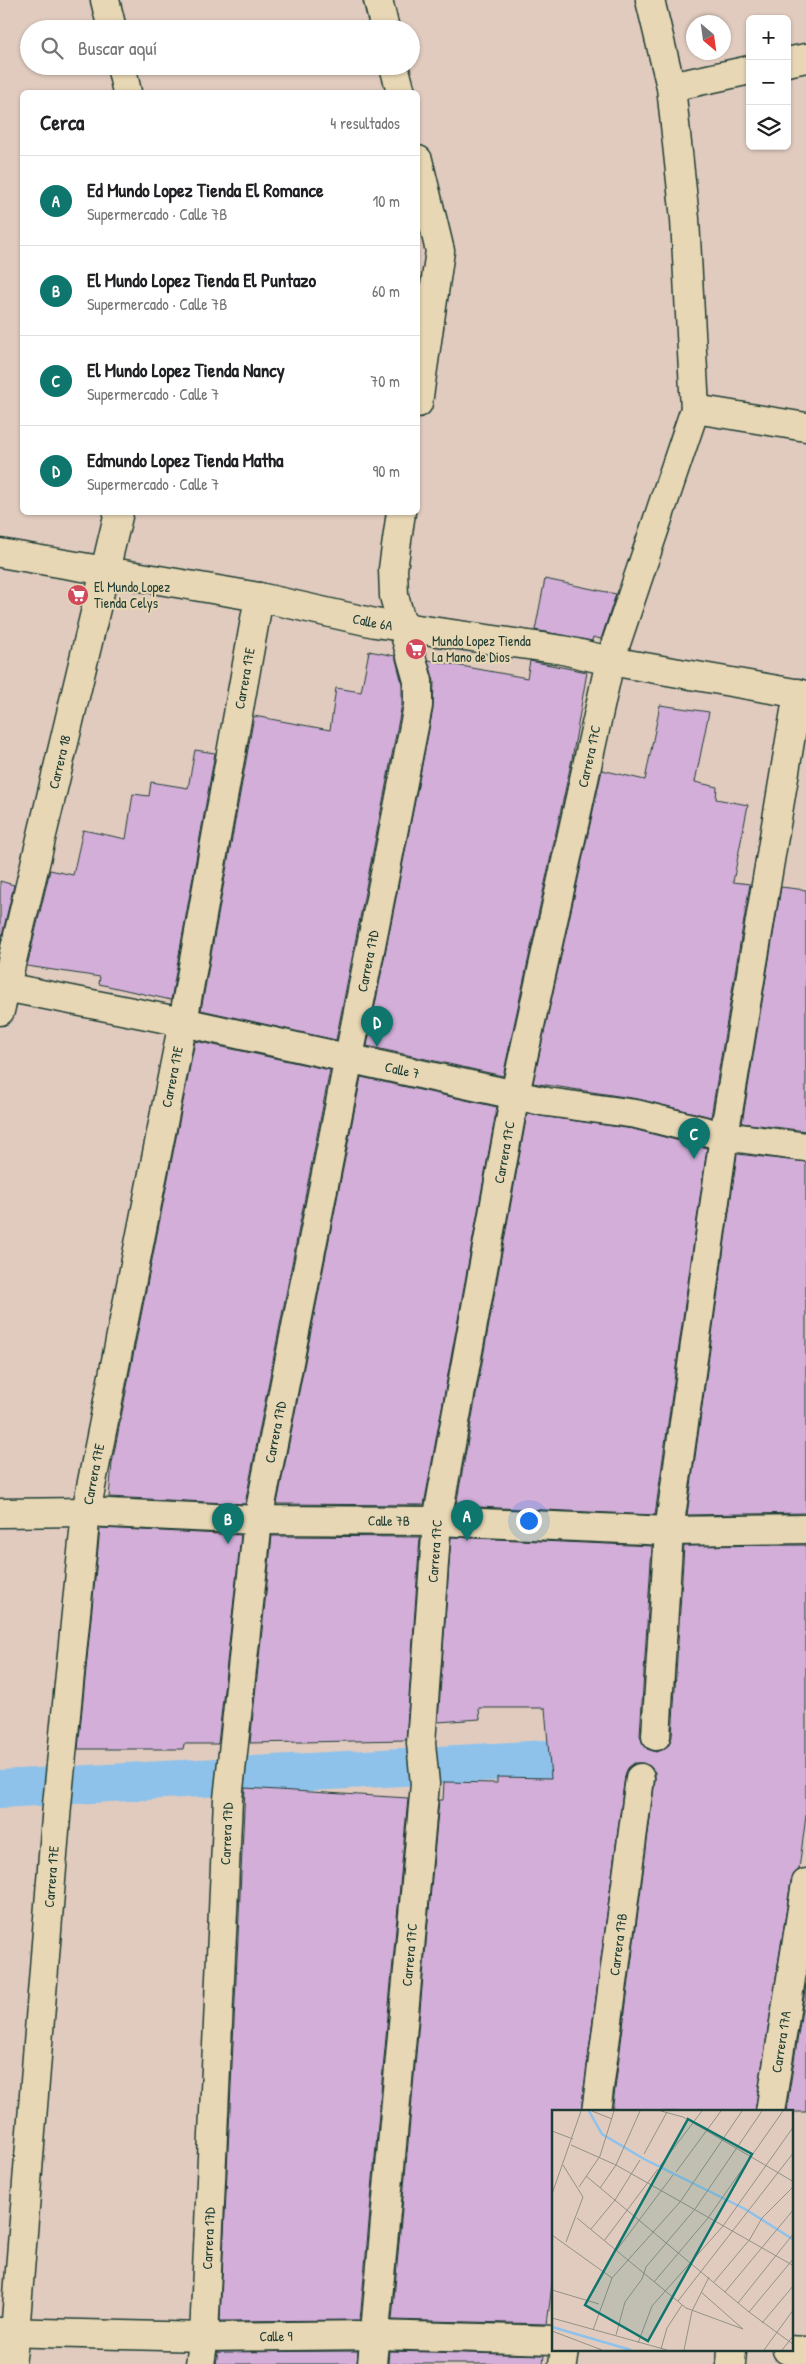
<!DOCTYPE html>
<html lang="es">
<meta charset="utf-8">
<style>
:root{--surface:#fff;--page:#f2f2f2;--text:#202124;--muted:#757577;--line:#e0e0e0;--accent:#0f766e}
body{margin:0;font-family:"Patrick Hand",sans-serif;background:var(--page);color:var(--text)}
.controls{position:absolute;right:15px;top:15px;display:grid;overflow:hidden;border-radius:8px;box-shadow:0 1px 4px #0004}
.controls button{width:45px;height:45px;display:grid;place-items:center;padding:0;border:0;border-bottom:1px solid var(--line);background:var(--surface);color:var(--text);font:25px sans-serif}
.compass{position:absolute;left:686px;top:15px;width:45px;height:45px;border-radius:50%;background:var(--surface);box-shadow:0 1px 4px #0004;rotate:151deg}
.you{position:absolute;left:528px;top:1520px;width:18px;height:18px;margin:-12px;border:4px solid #fff;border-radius:50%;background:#1a73e8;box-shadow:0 0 0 8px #1a73e833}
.badge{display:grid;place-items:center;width:32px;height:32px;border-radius:50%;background:var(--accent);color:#fff;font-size:16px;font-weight:700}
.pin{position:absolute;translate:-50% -41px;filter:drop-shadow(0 1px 2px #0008)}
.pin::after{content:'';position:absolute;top:26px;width:18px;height:15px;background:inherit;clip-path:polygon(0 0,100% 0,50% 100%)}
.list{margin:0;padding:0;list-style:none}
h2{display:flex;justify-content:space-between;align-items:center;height:65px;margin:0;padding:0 20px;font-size:21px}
h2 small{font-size:16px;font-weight:400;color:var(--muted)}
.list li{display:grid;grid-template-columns:32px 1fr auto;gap:15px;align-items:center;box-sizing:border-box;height:90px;padding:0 20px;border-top:1px solid var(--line)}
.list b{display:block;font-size:19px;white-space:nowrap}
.list p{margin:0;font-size:16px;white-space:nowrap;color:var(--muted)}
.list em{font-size:16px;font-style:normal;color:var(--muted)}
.icon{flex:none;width:28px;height:28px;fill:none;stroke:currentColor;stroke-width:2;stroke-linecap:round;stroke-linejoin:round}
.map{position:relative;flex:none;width:806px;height:2364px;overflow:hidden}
.search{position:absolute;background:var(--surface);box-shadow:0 1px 4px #0004;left:20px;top:20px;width:400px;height:55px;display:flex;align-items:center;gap:12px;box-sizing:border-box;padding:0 18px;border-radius:28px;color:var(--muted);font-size:19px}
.panel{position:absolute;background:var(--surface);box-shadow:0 1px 4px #0004;left:20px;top:90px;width:400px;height:425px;border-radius:8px}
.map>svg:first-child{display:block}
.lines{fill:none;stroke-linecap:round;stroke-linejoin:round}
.canal{stroke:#8ec2eb;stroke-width:38}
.building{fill:#d2aed8;stroke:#1f3d34}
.street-casing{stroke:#1f3d34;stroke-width:31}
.street{stroke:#e8d7b4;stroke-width:28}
.labels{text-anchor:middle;stroke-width:4;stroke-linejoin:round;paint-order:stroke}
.poi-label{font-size:14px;fill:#1f3d34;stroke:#e8d7b4;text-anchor:start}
.street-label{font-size:14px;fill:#1f3d34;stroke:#e8d7b4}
.inset-river{fill:none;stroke:#8ec2eb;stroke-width:2.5}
.inset-road{fill:none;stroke:#939287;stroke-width:1}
.view{fill:#0f766e;fill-opacity:0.15;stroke:#0f766e;stroke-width:2.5}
.inset-edge{fill:none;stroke:#1f3d34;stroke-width:2.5}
</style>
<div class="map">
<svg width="806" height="2364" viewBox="0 0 806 2364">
<rect width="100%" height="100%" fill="#e1cbbf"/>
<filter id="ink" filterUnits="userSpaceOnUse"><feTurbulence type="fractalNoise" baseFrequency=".02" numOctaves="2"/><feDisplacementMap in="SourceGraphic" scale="10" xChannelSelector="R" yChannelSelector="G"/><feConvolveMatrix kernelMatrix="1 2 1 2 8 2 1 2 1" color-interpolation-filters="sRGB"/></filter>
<g filter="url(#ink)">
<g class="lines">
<path class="canal" d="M 0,1789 L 601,1756"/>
</g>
<path class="building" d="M 545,579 L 616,594 L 601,639 L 593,637 L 592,641 L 535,630 Z
M 369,651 L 395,656 L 402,683 L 402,704 L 336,1040 L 201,1010 L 254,716 L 330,730 L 336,688 L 361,692 Z
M 428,660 L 527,678 L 530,661 L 587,672 L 572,759 L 503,1076 L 367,1046 L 433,709 L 434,681 Z
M 660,705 L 709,712 L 695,782 L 717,787 L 716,799 L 748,805 L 733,882 L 750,884 L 711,1117 L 638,1099 L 533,1083 L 602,770 L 645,780 Z
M 195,750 L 215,753 L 171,1000 L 99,984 L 100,977 L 27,966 L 50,870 L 73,875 L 83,830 L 126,839 L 133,794 L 149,796 L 151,782 L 188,788 Z
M 0,881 L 14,885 L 0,944 Z
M 781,887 L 806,890 L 806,1131 L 742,1123 Z
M 195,1041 L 330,1070 L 245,1504 L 109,1497 L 112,1463 Z
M 361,1077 L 497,1107 L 424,1505 L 277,1504 Z
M 527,1114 L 633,1129 L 707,1148 L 655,1515 L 456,1506 Z
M 737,1154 L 806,1162 L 806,1513 L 687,1515 Z
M 100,1528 L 241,1535 L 218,1744 L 184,1744 L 183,1749 L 78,1749 Z
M 272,1536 L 420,1537 L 406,1740 L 250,1743 Z
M 451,1537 L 652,1546 L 640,1735 L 642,1742 L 647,1749 L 656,1752 L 662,1750 L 669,1745 L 672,1737 L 684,1546 L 806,1545 L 806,1816 L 799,1869 L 794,1874 L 791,1881 L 755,2112 L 612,2112 L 655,1780 L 655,1772 L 650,1766 L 643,1763 L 634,1763 L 628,1768 L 625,1776 L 581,2112 L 554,2112 L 554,2270 L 547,2324 L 392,2320 L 439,1800 L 443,1800 L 444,1782 L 497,1783 L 497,1777 L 551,1778 L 545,1708 L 479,1708 L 480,1719 L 438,1722 Z
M 245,1788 L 408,1798 L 360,2320 L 220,2321 Z
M 806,1984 L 806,2112 L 786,2112 Z
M 358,2351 L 357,2364 L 216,2364 L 218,2352 Z
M 389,2351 L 544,2355 L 543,2364 L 388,2364 Z"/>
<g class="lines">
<g class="street-casing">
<g id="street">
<path d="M 105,0 L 112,29"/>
<path d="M 378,0 L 385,29"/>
<path d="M 787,62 L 806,58"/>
<path d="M 121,66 L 127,92"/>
<path d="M 394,66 L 401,92"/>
<path d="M 671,87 L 750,70"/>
<path d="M 418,160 L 440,251 L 418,403"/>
<path d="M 695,409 L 806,427"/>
<path id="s1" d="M 0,553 L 259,597 L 375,623 L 563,650 L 610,661 L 806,695"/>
<path id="s2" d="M 0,986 L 183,1022 L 547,1102 L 636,1114 L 724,1136 L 806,1147"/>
<path id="s3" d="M 0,1011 L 119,512"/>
<path id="s4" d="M 0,1513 L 86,1512 L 258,1520 L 437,1521 L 669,1531 L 806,1529"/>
<path d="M 656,1736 L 669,1531 L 724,1136 L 798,693"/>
<path id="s5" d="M 596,2112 L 640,1778"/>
<path id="s6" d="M 770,2112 L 806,1883"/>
<path id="s7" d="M 0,2332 L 204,2337 L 375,2335 L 554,2340"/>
<path d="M 787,2350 L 806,2351"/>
<path id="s8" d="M 11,2364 L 15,2333 L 57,1805 L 86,1512 L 183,1022 L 259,597"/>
<path id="s9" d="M 200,2364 L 204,2337 L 228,1799 L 258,1520 L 418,706 L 418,681 L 394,596 L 393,569 L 401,512"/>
<path id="s10" d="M 372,2364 L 425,1784 L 421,1743 L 437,1521 L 515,1094 L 610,661 L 695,409 L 685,219 L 671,87 L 650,0"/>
<path d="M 563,2364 L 565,2350"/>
<path d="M 731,2364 L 732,2350"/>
</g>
</g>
<use href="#street" class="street"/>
</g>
</g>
<defs>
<g id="supermarket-disc" transform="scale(1.125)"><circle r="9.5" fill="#d1495b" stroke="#e8d7b4"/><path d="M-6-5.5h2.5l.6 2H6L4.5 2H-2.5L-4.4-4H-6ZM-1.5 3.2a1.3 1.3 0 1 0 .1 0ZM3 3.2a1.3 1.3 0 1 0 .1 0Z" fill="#fff"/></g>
</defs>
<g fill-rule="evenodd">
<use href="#supermarket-disc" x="78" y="595"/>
<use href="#supermarket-disc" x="416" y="649"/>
</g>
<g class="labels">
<g class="poi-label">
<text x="94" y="592">El Mundo Lopez<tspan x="94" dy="16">Tienda Celys</tspan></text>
<text x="432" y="646">Mundo Lopez Tienda<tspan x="432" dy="16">La Mano de Dios</tspan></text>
</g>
<g class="street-label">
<text dy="5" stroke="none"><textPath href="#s1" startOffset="379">Calle 6A</textPath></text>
<text dy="5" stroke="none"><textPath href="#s8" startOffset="1704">Carrera 17E</textPath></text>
<text dy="5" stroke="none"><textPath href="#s10" startOffset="1626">Carrera 17C</textPath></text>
<text dy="5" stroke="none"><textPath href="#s3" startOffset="256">Carrera 18</textPath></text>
<text dy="5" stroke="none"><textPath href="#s9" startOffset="1416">Carrera 17D</textPath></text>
<text dy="5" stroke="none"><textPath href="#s2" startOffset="411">Calle 7</textPath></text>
<text dy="5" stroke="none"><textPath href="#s8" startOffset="1299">Carrera 17E</textPath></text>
<text dy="5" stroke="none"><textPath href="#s10" startOffset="1221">Carrera 17C</textPath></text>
<text dy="5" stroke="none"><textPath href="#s9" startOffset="936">Carrera 17D</textPath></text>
<text dy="5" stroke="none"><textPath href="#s8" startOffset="894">Carrera 17E</textPath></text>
<text dy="5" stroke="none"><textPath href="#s4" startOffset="389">Calle 7B</textPath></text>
<text dy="5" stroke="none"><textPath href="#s10" startOffset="816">Carrera 17C</textPath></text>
<text dy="5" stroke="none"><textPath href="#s9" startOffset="531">Carrera 17D</textPath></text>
<text dy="5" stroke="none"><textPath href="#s8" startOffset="489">Carrera 17E</textPath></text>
<text dy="5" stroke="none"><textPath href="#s5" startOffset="169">Carrera 17B</textPath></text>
<text dy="5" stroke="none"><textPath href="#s10" startOffset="411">Carrera 17C</textPath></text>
<text dy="5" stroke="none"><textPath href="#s6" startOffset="71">Carrera 17A</textPath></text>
<text dy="5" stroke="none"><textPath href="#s9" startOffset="126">Carrera 17D</textPath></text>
<text dy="5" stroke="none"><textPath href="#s7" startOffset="276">Calle 9</textPath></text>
</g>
</g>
<g transform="translate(552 2110)">
<rect width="241" height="241" fill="#e1cbbf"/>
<path class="inset-river" d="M 37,1 L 50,24 L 92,49 L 193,99 L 242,130M 0,217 L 79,240"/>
<path class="inset-road" d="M 40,1 L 60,9M 109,1 L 131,7 L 242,72M 0,21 L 21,29M 19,35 L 64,55 L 242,156M 92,44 L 115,2M 11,55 L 31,87 L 14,132M 108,56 L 150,1M 124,62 L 169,1M 34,66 L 197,202 L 242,235M 27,77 L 48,46 L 62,1M 48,78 L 64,55 L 88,1M 0,84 L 29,1M 25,108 L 134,198 L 191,219M 39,119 L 63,90 L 88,50M 0,125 L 60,168M 52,131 L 106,59M 64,141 L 121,65M 102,172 L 156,108 L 231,1M 162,172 L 198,129 L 210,108 L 242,76M 0,180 L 47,194M 149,182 L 191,219M 173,182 L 242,99M 126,191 L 242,42M 186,193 L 242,123M 197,202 L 242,148M 0,208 L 115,240M 210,213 L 242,175M 41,220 L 60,168 L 128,92 L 190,1M 0,221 L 50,240M 64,225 L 73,192 L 90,169 L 94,157 L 143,99 L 210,1M 86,233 L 100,196 L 171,116 L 242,16M 109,239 L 115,218 L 130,195M 132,240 L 140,201 L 157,167M 212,240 L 242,199M 230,240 L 242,225"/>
<path class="view" d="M 136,9 L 200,44 L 96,231 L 33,195 Z"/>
<rect width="241" height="241" class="inset-edge"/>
</g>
</svg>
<div class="controls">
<button>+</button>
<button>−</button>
<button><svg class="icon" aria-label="layers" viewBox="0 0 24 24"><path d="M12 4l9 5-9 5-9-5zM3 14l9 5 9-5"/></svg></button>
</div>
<svg class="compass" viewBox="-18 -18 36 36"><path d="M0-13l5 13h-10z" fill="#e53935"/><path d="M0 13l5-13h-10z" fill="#757577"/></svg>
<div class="you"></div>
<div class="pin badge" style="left:467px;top:1541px">A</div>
<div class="pin badge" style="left:228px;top:1544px">B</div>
<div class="pin badge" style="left:694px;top:1159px">C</div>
<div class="pin badge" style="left:377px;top:1047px">D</div>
<div class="search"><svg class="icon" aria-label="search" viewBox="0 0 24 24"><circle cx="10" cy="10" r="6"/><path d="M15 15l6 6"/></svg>Buscar aquí</div>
<section class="panel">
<h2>Cerca<small>4 resultados</small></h2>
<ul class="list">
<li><span class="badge">A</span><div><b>Ed Mundo Lopez Tienda El Romance</b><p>Supermercado · Calle 7B</p></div><em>10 m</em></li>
<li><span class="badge">B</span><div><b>El Mundo Lopez Tienda El Puntazo</b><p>Supermercado · Calle 7B</p></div><em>60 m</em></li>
<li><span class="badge">C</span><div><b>El Mundo Lopez Tienda Nancy</b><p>Supermercado · Calle 7</p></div><em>70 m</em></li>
<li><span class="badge">D</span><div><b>Edmundo Lopez Tienda Matha</b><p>Supermercado · Calle 7</p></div><em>90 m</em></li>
</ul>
</section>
</div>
